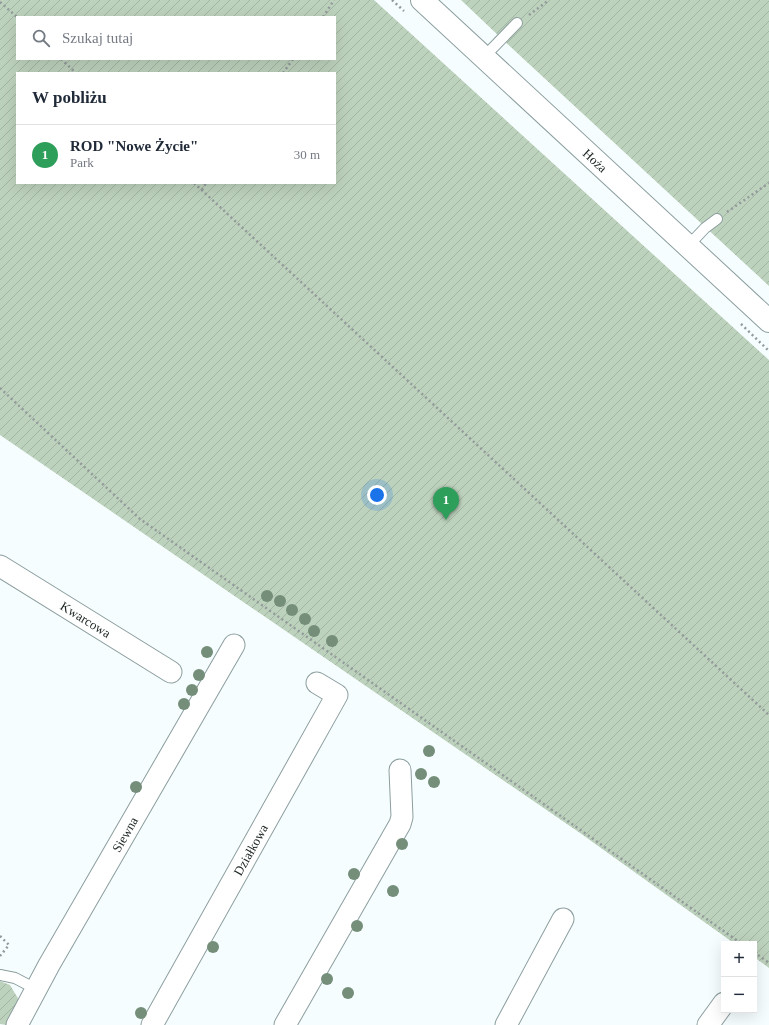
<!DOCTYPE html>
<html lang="pl">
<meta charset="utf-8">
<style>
:root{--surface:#fff;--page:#f2f2f3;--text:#1f2937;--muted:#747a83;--line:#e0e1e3;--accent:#97166e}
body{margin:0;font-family:Georgia,serif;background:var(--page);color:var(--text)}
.controls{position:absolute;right:12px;bottom:12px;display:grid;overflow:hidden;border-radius:0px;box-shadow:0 4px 16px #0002}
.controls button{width:36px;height:36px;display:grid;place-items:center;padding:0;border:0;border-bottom:1px solid var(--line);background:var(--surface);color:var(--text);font:20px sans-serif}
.you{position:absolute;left:377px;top:495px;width:14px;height:14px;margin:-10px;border:3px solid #fff;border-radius:50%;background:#1a73e8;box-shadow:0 0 0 6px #1a73e833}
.badge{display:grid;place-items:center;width:26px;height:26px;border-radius:50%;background:var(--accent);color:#fff;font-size:13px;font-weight:700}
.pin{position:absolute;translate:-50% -33px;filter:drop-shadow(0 1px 2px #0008)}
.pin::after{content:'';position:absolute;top:21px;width:14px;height:12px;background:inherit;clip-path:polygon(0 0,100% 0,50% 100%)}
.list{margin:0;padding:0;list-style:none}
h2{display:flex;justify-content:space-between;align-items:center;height:52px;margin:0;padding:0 16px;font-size:17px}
h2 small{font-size:13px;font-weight:400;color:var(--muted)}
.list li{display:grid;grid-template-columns:26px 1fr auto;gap:12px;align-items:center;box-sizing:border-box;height:60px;padding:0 16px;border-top:1px solid var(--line)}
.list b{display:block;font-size:15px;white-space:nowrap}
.list p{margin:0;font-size:13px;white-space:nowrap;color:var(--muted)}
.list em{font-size:13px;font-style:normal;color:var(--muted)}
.icon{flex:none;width:22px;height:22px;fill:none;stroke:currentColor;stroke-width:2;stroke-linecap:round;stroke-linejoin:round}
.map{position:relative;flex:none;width:769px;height:1025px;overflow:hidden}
.search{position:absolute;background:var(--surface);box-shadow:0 4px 16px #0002;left:16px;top:16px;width:320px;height:44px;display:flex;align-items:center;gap:10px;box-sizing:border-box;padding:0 14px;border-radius:0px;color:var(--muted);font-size:15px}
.panel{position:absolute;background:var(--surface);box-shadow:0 4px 16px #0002;left:16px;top:72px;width:320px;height:112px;border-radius:0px}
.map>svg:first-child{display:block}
.garden{fill:url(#garden-furrows);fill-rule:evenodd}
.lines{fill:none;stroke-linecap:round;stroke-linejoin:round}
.service-casing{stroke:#8c9e9f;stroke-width:12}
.minor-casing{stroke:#8c9e9f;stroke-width:23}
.tertiary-casing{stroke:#8c9e9f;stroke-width:24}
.path{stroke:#939a9b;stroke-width:2.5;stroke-dasharray:2 3;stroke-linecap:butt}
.service{stroke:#fff;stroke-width:10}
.minor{stroke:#fff;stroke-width:21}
.tertiary{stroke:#fff;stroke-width:22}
.tree{fill:#748e7a}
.labels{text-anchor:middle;stroke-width:3;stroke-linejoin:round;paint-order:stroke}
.street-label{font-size:13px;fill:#1d2424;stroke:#fff}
</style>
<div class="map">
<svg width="769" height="1025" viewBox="0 0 769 1025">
<defs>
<pattern id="garden-furrows" width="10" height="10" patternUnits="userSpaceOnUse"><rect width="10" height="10" fill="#bdd2bd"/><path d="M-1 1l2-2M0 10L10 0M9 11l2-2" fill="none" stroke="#a2b4a2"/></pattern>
</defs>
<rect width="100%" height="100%" fill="#f6fdfe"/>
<path class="garden" d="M 0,0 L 374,0 L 769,360 L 769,968 L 754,957 L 754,944 L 735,944 L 580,833 L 0,435 ZM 17,17 L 335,17 L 335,59 L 17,59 ZM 17,73 L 335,73 L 335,183 L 17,183 Z
M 461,0 L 769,0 L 769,286 L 501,38 Z
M 0,981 L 10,985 L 19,1000 L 7,1025 L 0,1024 Z"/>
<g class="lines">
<g class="service-casing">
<path id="service" d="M 484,57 L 517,23
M 688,246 L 705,228 L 717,219
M 0,975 L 15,978 L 36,989"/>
</g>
<g class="minor-casing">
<g id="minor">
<path id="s1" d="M 0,566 L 171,672"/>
<path id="s2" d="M 17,1025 L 49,965 L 234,645"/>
<path id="s3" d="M 152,1025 L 337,695 L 317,683"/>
<path d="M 285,1025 L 400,824 L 402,817 L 400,770"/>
<path d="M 506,1025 L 563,919"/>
<path d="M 708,1025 L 724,1003"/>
</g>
</g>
<g class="tertiary-casing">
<g id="tertiary">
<path id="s4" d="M 422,0 L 769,321"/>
</g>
</g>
<path class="path" d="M 392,0 L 404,11
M 0,2 L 17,17
M 529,15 L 549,0
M 323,17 L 334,0
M 61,59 L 76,73
M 283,73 L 293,59
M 194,183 L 769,715
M 202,190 L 206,183
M 727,212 L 769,183
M 741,324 L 769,351
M 0,388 L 140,519 L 742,944
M 0,936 L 9,945 L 0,956
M 754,952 L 769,963"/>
<use href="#service" class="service"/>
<use href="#minor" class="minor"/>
<use href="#tertiary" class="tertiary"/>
</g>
<g class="tree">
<circle cx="267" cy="596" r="6"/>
<circle cx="280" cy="601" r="6"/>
<circle cx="292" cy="610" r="6"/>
<circle cx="305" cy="619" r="6"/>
<circle cx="314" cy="631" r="6"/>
<circle cx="332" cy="641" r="6"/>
<circle cx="207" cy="652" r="6"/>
<circle cx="199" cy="675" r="6"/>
<circle cx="192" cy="690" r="6"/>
<circle cx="184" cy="704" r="6"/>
<circle cx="429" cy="751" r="6"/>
<circle cx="421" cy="774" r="6"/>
<circle cx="434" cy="782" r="6"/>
<circle cx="136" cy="787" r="6"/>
<circle cx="402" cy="844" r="6"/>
<circle cx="354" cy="874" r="6"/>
<circle cx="393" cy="891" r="6"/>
<circle cx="357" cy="926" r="6"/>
<circle cx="213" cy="947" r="6"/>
<circle cx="327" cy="979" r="6"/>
<circle cx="348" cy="993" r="6"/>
<circle cx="141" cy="1013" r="6"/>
</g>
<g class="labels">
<g class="street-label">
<text dy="5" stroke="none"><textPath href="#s4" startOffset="236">Hoża</textPath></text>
<text dy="5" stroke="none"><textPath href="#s1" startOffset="101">Kwarcowa</textPath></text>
<text dy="5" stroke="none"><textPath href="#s2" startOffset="219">Siewna</textPath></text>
<text dy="5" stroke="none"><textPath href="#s3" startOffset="201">Działkowa</textPath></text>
</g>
</g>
</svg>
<div class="controls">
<button>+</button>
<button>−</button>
</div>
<div class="you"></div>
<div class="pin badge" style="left:446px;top:520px;background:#2e9e5b">1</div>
<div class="search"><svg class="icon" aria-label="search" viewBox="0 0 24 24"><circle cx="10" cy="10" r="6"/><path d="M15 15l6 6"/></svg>Szukaj tutaj</div>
<section class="panel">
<h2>W pobliżu<small></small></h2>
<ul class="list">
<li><span class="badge" style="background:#2e9e5b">1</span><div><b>ROD &quot;Nowe Życie&quot;</b><p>Park</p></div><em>30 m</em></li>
</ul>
</section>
</div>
